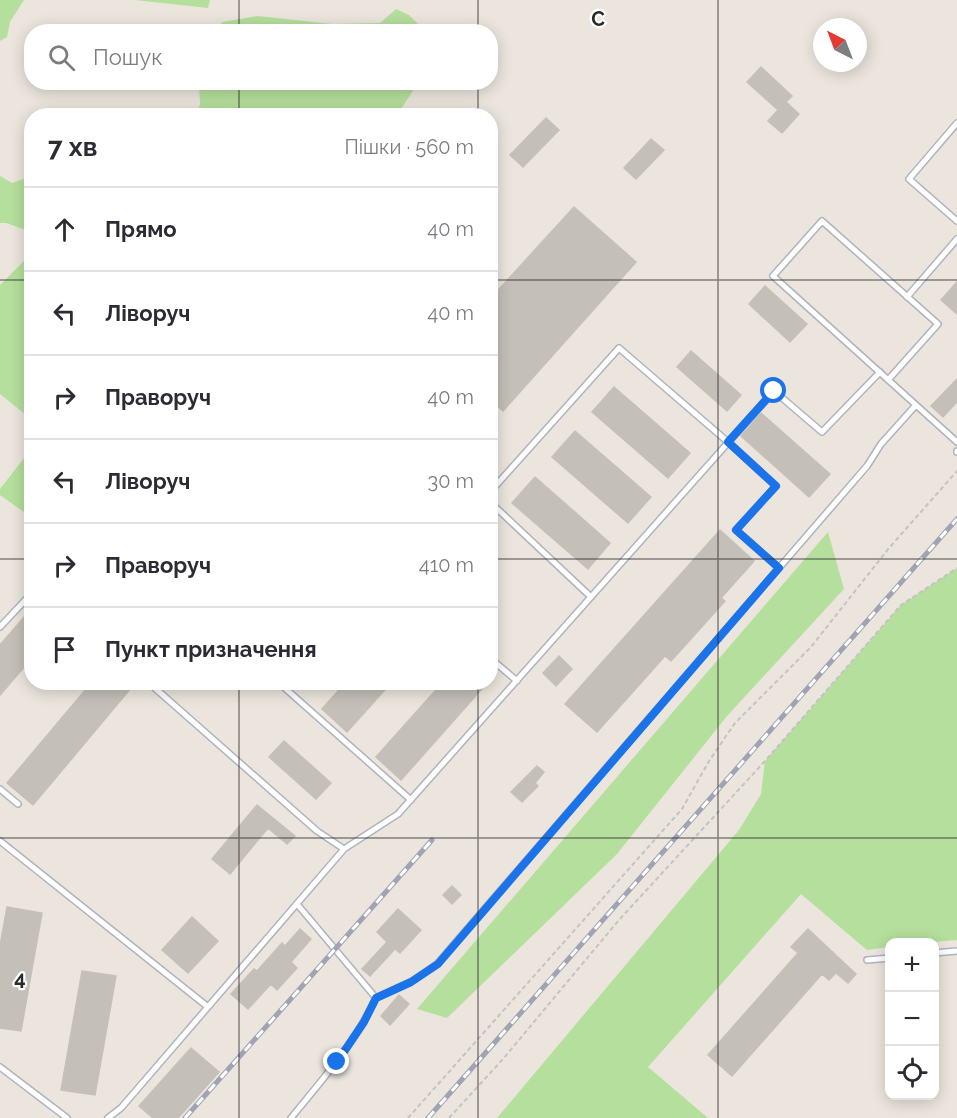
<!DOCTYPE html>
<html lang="uk">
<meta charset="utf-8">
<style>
:root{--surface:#fff;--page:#f7f7f7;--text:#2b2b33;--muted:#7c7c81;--line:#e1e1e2}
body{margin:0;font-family:Raleway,sans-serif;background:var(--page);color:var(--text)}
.controls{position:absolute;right:18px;bottom:18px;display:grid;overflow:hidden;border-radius:12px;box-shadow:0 3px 15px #0003}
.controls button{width:54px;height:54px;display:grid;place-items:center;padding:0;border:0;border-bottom:2px solid var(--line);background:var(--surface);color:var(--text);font:30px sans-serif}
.compass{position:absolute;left:813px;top:18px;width:54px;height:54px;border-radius:50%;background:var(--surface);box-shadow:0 3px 15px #0003;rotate:318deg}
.stop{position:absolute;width:18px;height:18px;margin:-14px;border:4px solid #1a73e8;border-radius:50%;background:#fff}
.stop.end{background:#1a73e8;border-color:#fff;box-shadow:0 2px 6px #0008}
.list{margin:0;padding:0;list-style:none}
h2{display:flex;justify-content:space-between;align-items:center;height:78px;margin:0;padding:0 24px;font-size:26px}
h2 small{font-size:20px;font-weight:400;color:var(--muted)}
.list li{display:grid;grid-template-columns:39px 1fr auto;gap:18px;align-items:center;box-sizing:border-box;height:84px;padding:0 24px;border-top:2px solid var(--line)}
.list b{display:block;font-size:22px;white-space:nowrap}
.list em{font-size:20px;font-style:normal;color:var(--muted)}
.icon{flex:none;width:33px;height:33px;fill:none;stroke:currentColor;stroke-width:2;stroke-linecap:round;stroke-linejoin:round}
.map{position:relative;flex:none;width:957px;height:1118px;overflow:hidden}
.search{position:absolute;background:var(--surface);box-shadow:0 3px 15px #0003;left:24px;top:24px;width:474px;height:66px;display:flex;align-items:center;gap:15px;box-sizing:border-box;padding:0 21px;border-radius:24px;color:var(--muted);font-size:22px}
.panel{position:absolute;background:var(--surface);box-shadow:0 3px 15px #0003;left:24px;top:108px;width:474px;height:582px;border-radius:24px}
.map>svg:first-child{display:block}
.green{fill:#b5df9c}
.building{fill:#c4bfb8;stroke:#c6c0b6;stroke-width:1.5}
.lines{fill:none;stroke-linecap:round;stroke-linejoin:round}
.lane-casing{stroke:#b0b3bd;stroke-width:8}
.path{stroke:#c3c3c3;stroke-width:2;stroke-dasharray:4.5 3;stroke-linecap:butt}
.lane{stroke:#fff;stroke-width:5}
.rail-casing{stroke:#a0a3b3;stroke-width:5}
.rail{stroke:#fff;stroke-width:3;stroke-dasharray:9;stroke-linecap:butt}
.route{stroke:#1a73e8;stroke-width:8}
.grid{fill:none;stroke:#2a2a2a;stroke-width:1.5;stroke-opacity:0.55}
.grid-label{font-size:20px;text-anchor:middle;font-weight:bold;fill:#2a2a2a;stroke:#fff;stroke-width:4.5;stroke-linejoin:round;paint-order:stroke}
</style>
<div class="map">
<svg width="957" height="1118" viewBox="0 0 957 1118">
<rect width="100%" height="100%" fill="#ebe5dd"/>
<path class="green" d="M 0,0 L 24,0 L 10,22 L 7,37 L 0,41 Z
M 135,0 L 210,0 L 208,8 Z
M 396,9 L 409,15 L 425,31 L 219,31 L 222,22 L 258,16 L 332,24 L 380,23 Z
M 199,83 L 199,82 L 418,83 L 401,109 L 395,115 L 197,115 L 200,104 Z
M 31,174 L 32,232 L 31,232 L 6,223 L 0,223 L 0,176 L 12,183 L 29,177 Z
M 31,254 L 31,419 L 0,394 L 0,285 Z
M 31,449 L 31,517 L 0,495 L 0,489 Z
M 828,532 L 844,589 L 727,716 L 617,854 L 447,1018 L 417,1009 Z
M 957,568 L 957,940 L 933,942 L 890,942 L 889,947 L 867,950 L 801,894 L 648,1067 L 708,1118 L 497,1118 L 739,830 L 761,794 L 765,761 L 901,605 Z"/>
<path class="building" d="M 761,67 L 792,96 L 786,102 L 799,114 L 782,133 L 768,121 L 778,110 L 747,82 Z
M 546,118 L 559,130 L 523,167 L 510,155 Z
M 651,139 L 664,150 L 636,179 L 624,168 Z
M 574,207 L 636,262 L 503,411 L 490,400 L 490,299 Z
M 957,282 L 957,314 L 941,300 Z
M 765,286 L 807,324 L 790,342 L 749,304 Z
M 691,351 L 741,395 L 727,411 L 677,367 Z
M 957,379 L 957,402 L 943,417 L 931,406 Z
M 614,387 L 690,453 L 668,478 L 592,412 Z
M 761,413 L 830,474 L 809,497 L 741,436 Z
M 575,431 L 651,497 L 628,523 L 552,457 Z
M 535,477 L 610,543 L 588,569 L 512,503 Z
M 720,530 L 754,561 L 721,598 L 725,601 L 671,661 L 665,656 L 597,732 L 565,704 Z
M 32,608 L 32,658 L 0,695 L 0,645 Z
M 559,656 L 572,669 L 556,686 L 543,673 Z
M 92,682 L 136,682 L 33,805 L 7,783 Z
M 346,682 L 392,682 L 347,732 L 322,709 Z
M 443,682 L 488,682 L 401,780 L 376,757 Z
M 284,741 L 331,783 L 316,799 L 269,757 Z
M 537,766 L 544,772 L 535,783 L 538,786 L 522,802 L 511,792 Z
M 257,805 L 295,836 L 287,844 L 268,828 L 230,874 L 212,859 Z
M 452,886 L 461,895 L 452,904 L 443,895 Z
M 7,907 L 42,913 L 21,1031 L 0,1028 L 0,946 Z
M 398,909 L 421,930 L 400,953 L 395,949 L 370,976 L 362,969 L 387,942 L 377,932 Z
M 192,917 L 218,941 L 188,973 L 162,950 Z
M 300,929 L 311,939 L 291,962 L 297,968 L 277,990 L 271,984 L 248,1009 L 231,994 L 254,969 L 257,971 L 282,943 L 285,946 Z
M 808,929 L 856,974 L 848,983 L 836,973 L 829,980 L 822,974 L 732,1076 L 708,1055 L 798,953 L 791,947 Z
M 82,971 L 116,976 L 95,1095 L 61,1090 Z
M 399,995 L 409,1004 L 390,1025 L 381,1016 Z
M 191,1048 L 219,1072 L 178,1118 L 153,1118 L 139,1106 Z"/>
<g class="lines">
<g class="lane-casing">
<path id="lane" d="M 957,123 L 909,179 L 957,221
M 907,297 L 957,239
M 888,380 L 938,324 L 822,221 L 773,276 L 957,442
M 957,452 L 957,451
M 490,492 L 619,348 L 728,442 L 776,486 L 736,530 L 779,568
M 490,502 L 591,597
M 0,627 L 32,593
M 490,658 L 517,681
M 148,682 L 317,831 L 344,849
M 278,682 L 411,800
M 0,789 L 18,804
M 0,841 L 208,1007
M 297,904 L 376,998
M 934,953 L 957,951
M 867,960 L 890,958
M 0,1067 L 67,1118
M 108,1118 L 121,1108 L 344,849 L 398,814 L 774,391 L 822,432 L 880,372
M 291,1118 C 322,1080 355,1043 376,998 L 411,982 L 437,964 L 867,466 L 881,444 L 916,405"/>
</g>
<path class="path" d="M 408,1118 L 682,809 L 709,761 L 735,723 L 811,647 L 889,548 L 957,471
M 449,1118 L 503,1059 L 619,920 L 765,761 L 901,605 L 957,568"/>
<use href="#lane" class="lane"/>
<g class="rail-casing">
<path id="rail" d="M 185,1118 L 432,840
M 428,1118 L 957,519"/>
</g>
<use href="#rail" class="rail"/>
</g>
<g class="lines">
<path class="route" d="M 337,1062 L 364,1022 L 376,998 L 411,982 L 438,964 L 779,568 L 736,530 L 776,486 L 728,442 L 774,391"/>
</g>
<path class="grid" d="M 239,0 L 239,32M 478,0 L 478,32M 718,0 L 718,1118M 239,82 L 239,116M 478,82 L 478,116M 0,280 L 32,280M 490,280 L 957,280M 0,559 L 32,559M 490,559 L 957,559M 239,682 L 239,1118M 478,682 L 478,1118M 0,838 L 957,838"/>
<g class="grid-label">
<text x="598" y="26">C</text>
<text x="20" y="985">4</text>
</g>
</svg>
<div class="controls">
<button>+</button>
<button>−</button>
<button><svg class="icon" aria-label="locate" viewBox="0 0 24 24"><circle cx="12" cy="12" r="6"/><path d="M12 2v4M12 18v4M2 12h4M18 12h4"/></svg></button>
</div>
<svg class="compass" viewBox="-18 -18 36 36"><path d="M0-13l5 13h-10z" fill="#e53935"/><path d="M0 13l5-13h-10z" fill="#7c7c81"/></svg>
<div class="stop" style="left:774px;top:391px"></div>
<div class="stop end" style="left:337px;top:1062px"></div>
<div class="search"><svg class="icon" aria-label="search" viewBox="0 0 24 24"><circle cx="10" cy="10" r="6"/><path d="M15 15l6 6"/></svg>Пошук</div>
<section class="panel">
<h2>7 хв<small>Пішки · 560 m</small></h2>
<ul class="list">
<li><svg class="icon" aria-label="ahead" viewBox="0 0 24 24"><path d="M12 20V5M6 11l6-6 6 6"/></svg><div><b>Прямо</b></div><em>40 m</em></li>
<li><svg class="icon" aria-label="left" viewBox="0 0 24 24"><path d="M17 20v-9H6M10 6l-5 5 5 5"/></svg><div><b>Ліворуч</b></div><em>40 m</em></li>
<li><svg class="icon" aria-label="right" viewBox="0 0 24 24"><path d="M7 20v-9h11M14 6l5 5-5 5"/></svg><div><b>Праворуч</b></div><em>40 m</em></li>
<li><svg class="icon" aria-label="left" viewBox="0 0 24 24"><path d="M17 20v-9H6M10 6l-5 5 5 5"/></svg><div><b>Ліворуч</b></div><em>30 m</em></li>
<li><svg class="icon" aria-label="right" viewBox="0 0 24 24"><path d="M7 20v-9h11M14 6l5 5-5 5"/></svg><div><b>Праворуч</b></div><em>410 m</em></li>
<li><svg class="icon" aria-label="arrive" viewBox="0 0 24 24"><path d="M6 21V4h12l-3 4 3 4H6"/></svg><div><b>Пункт призначення</b></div></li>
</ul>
</section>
</div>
